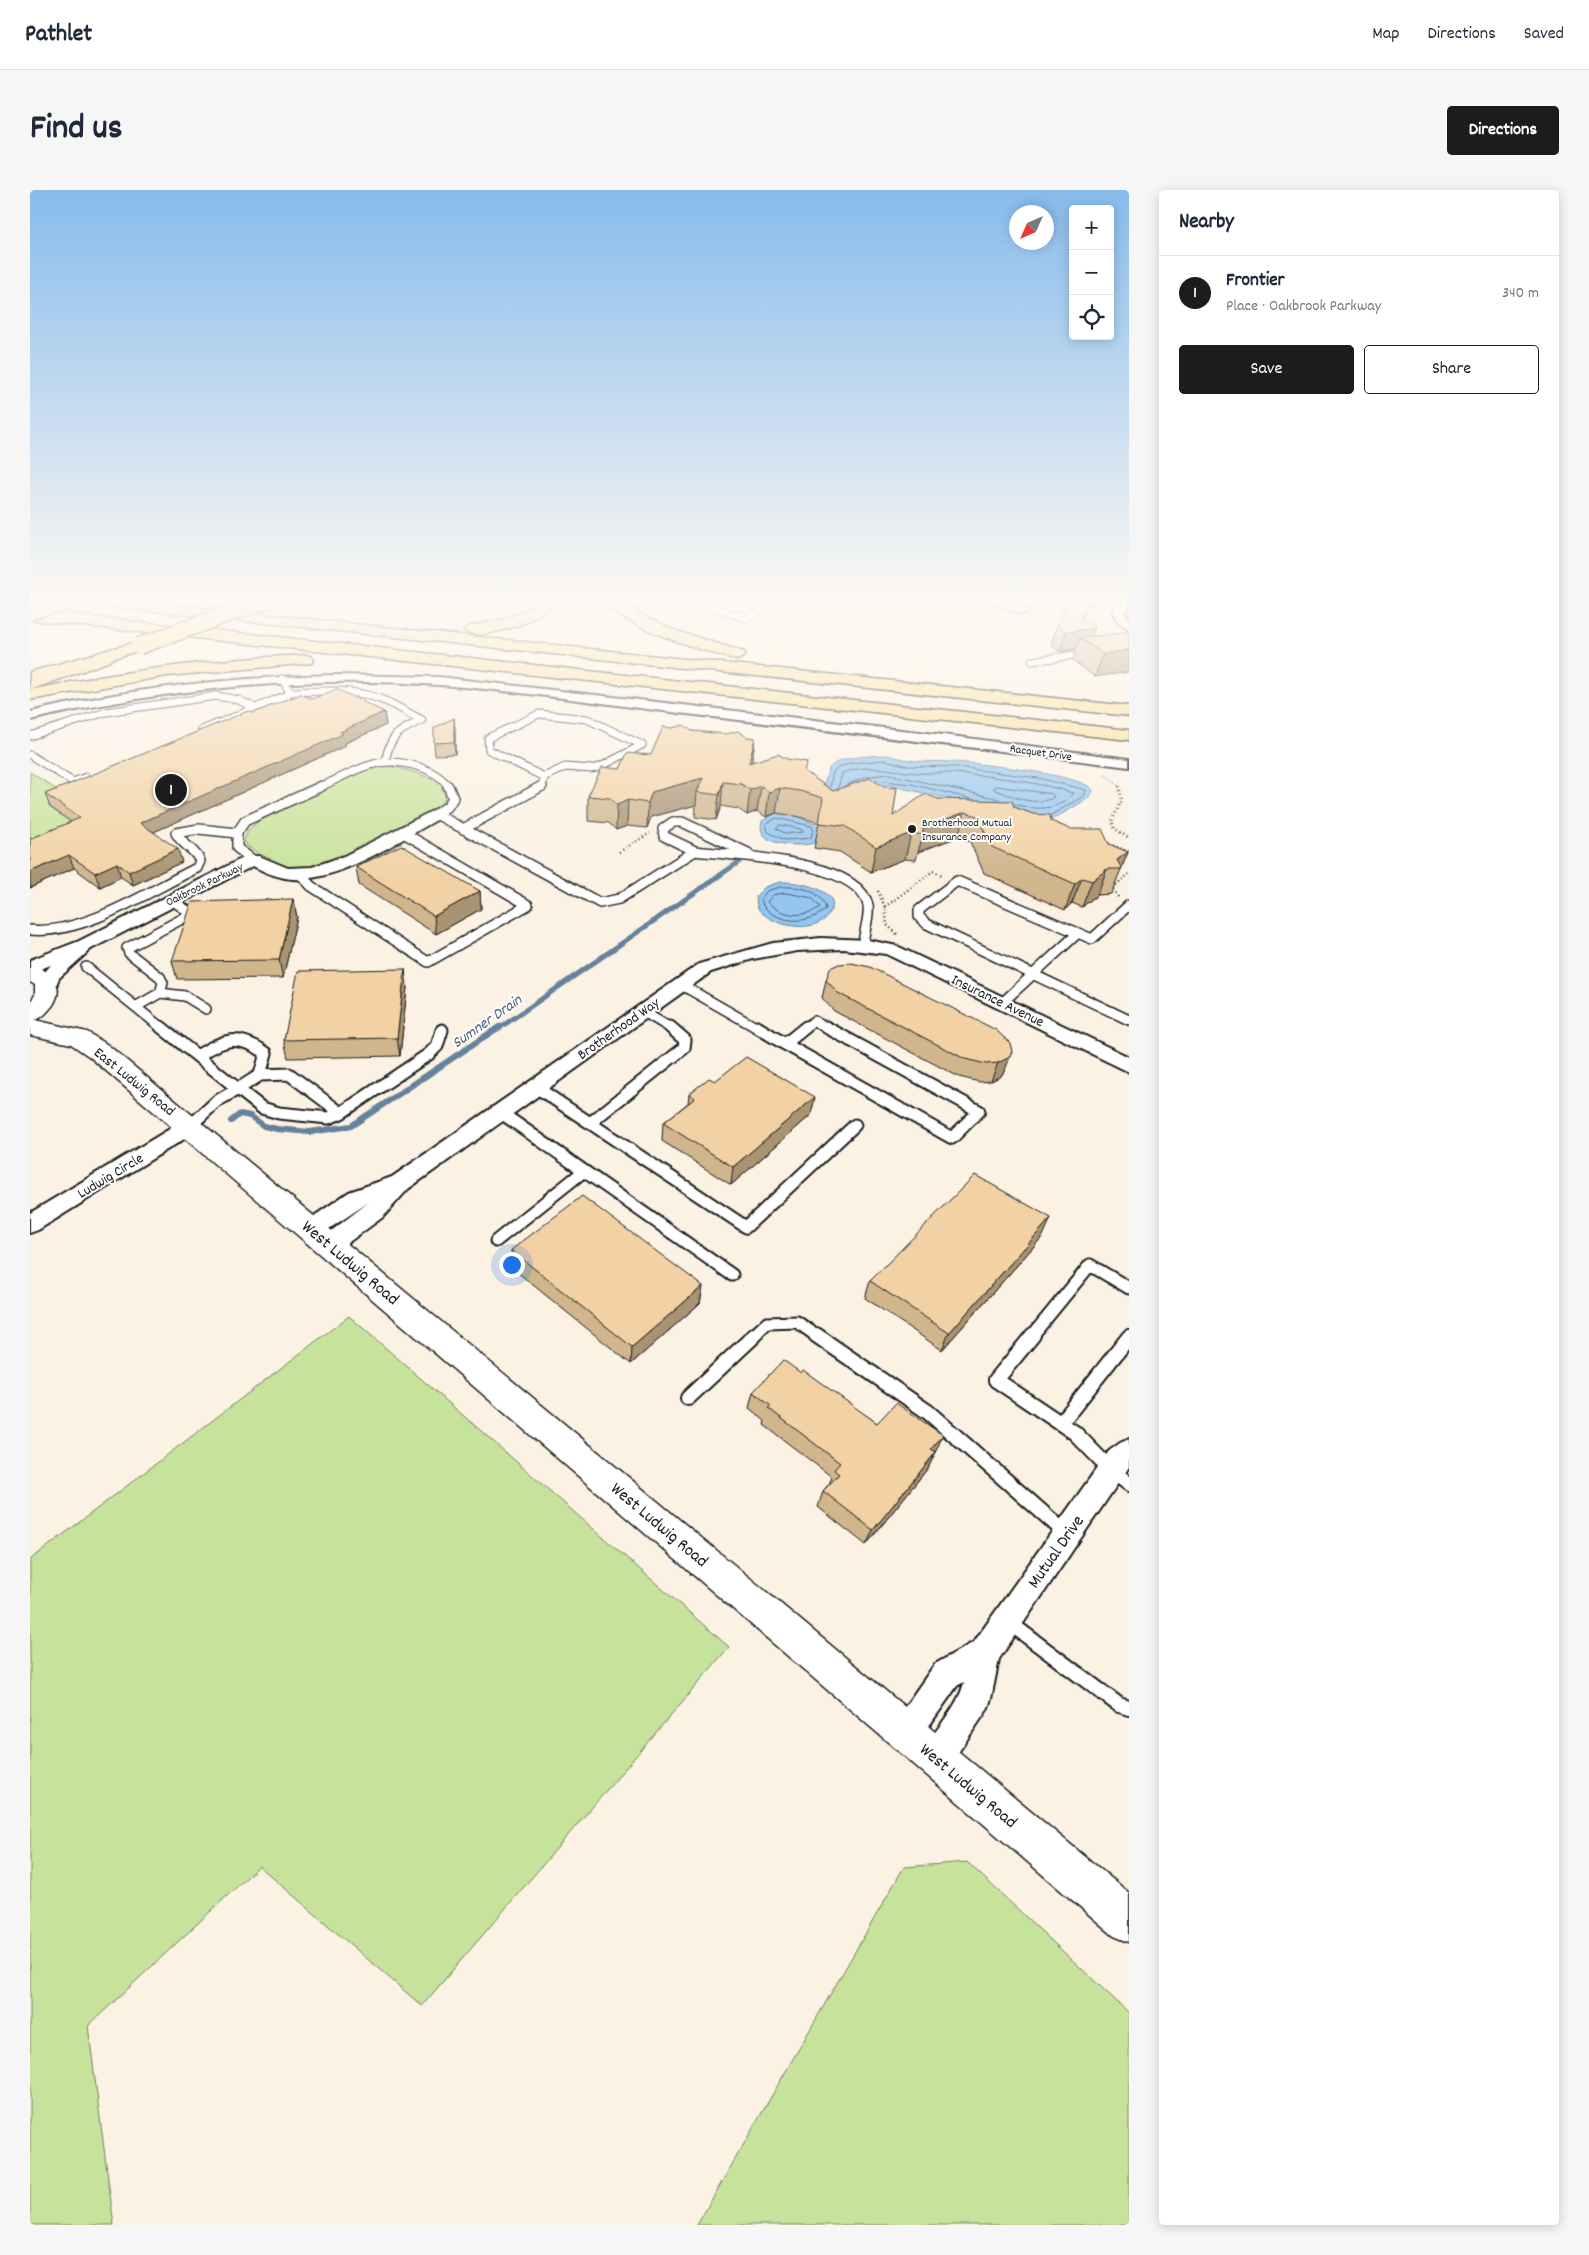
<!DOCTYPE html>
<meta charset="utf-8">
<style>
:root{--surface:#fff;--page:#f6f6f7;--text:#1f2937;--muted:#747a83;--line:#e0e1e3;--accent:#1c1c1c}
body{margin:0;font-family:Dekko,sans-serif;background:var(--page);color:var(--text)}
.controls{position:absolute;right:15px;top:15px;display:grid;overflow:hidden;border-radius:5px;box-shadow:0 2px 12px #0003}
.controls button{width:45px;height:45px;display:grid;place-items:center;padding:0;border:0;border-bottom:1px solid var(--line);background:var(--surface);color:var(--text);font:25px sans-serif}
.compass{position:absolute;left:979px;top:15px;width:45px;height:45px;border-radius:50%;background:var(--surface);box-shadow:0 2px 12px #0003;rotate:225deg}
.you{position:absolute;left:481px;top:1074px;width:18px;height:18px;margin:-12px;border:4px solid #fff;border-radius:50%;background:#1a73e8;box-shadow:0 0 0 8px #1a73e833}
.badge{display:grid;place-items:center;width:32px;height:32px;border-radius:50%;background:var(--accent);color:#fff;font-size:16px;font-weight:700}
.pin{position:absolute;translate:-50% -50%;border:2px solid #fff;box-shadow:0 1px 5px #0006}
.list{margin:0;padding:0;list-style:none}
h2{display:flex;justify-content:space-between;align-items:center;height:65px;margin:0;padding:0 20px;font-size:21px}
h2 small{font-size:16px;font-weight:400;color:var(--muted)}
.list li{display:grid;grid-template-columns:32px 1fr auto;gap:15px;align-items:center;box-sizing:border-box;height:75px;padding:0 20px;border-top:1px solid var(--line)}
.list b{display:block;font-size:19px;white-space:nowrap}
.list p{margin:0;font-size:16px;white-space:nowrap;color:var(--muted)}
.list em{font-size:16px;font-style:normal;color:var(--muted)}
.actions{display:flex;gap:10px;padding:15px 20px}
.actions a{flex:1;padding:11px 0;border:1px solid var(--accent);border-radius:5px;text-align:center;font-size:18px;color:var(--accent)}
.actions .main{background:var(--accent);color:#fff}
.icon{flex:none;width:28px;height:28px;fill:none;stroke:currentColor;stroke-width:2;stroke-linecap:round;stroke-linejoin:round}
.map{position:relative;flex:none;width:1099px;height:2035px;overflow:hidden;border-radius:5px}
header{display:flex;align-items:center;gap:30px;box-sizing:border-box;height:70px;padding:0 25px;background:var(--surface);border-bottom:1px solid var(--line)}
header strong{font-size:24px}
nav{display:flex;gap:28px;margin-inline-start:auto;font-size:18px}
.intro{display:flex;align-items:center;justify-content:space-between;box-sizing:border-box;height:120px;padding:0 30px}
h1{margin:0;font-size:35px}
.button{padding:12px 22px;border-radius:5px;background:var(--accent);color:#fff;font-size:18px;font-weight:700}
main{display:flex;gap:30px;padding:0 30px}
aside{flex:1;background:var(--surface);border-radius:5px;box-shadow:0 2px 12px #0003}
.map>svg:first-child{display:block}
.green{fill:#c7e39b;stroke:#72805c}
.water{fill:#95c6f1;stroke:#65829c}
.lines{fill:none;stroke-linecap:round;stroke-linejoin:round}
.shore{stroke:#4c6071;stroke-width:1}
.stream-far1{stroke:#65829c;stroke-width:5}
.stream{stroke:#65829c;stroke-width:6}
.service-far3-casing{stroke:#1c1c1c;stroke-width:9}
.service-far2-casing{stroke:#1c1c1c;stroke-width:12}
.service-far1-casing{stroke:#1c1c1c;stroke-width:15}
.service-casing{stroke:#1c1c1c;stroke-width:18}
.minor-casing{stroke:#1c1c1c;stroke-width:4}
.secondary-casing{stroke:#1c1c1c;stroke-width:3}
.primary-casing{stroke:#1c1c1c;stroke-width:3}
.motorway-casing{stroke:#1c1c1c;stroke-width:3}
.path-far1{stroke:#1c1c1c;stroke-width:2;stroke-dasharray:0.5 2.5;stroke-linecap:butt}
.path{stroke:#1c1c1c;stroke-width:2.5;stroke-dasharray:1 3;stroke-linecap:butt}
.service-far3{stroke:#fff;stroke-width:7}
.service-far2{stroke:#fff;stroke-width:9}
.service-far1{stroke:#fff;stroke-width:11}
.service{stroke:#fff;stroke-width:14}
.minor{fill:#fff;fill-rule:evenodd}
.secondary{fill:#fff;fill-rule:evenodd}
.primary{fill:#fadf96;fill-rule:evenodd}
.motorway{fill:#fadf96;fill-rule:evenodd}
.primary-bridge-casing{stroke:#1c1c1c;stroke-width:19;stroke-linecap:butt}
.primary-bridge{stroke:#fadf96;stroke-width:16}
.wall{fill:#d0b58d;stroke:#1c1c1c}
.shaded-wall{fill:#a99373;stroke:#1c1c1c}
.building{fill:#f2d2a4;stroke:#1c1c1c}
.poi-dot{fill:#1c1c1c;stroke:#fff;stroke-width:2}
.labels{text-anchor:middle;stroke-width:4;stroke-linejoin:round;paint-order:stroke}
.far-street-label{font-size:12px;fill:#1c1c1c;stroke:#fff}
.far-poi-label{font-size:12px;fill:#1c1c1c;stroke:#fff;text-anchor:start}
.street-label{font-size:15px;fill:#1c1c1c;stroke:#fff}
.water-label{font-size:16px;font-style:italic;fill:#4c6071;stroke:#fff}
.near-street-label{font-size:18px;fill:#1c1c1c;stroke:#fff}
</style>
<header>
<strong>Pathlet</strong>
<nav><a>Map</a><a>Directions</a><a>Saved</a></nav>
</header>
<div class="intro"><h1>Find us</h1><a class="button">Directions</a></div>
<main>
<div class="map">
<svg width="1099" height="2035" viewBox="0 0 1099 2035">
<rect width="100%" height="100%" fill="#fbf2e4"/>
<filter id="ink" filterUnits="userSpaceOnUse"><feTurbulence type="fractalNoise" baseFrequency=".02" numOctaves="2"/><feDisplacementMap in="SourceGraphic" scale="10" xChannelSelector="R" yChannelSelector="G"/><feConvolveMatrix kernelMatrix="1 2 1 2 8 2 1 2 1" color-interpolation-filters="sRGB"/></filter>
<g filter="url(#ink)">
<path class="green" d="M 356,576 C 373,577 440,595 405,619 L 293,676 L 264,679 L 247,675 L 218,657 L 214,650 L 219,639 L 229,631 L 334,581 Z
M 0,582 L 29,601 L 84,588 L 18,616 L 54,641 L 0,665 Z
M 319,1126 L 699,1457 L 392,1816 L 229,1676 L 58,1836 L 84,2035 L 0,2035 L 0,1370 Z
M 937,1672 L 1099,1823 L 1099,2035 L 667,2035 L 874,1677 Z"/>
<path class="water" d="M 856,565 C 866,567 876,570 886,571 C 897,572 908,571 920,572 C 940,572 1059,585 1063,601 L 1057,609 L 1020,631 L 858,595 L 849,595 L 788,609 C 794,599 795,588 799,579 C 806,566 843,566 856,565 Z
M 746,623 L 766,626 L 789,636 L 785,653 C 770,657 724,657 732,631 Z
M 750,692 C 765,691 816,699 799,724 C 785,746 739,736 727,717 L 726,706 L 735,697 Z"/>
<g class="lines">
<path class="shore" d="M 846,590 L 881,594 L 942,609
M 814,596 L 835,587 L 858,584 L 969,609
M 967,596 L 1022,604 L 1024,607 C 1005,618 984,606 965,600 L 964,598 Z
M 800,597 L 803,582 L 809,577 L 822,573 L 855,570 L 878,576 L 927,577 L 1008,588 L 1056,600 L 1054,606 L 1021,625
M 808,598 L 812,583 C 840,573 860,581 887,583 C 899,584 911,582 922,583 C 962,586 1004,591 1043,603 C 1027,622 1006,620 984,614
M 747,628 L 781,636 L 783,639 L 781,648 L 755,650 L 738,642 L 736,634 Z
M 750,635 L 771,639 L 773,642 L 757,644 L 747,639 Z
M 751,697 C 769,696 791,699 796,719 C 779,735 749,734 733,716 L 731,708 L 737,701 Z
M 757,703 L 782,708 L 790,717 C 773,729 752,726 737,712 L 743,705 Z"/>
<path class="stream-far1" d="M 468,839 L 709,672"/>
<path class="stream" d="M 201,931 L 210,924 L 220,926 L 234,936 L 247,939 L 280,942 L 321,936 L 469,837"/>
<g class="service-far3-casing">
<path id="service-far3" d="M 651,407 L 716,428 L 758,407
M 1002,471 L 1060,463
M 260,502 C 290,501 321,498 350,509 C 364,514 378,523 392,530 C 368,541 360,545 355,572
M 509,524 L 557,529 L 612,555 L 570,577 L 561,579 L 535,577 L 514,587 L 459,560 L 458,548 Z
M 172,540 L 257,505 L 260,502 L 252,489
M 0,546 L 76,522 L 186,506 L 209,510 L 225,518
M 0,565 L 43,592 L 56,587
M 290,597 C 306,590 323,580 340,575 C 364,567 404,576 419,597
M 512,597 L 514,587"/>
</g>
<g class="service-far2-casing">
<path id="service-far2" d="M 406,624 L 570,713 L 589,709 L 665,661 C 704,666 827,669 838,715 C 840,725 834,742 833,753
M 406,624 L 418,616 L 423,608 L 418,596
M 433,639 L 512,596
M 665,661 L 634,646 L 633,639 L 643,632 L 652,632 L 718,663
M 223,670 L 207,658 L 207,643 L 215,631 L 292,596
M 271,685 L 281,696 L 398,772 L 498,715 L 372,642
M 142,710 L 162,724
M 1099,715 L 1062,749 L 927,691 L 889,720 L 889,727 L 897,734 L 1099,830
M 0,740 C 54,745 119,701 167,678 L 170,671 C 165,659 152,655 146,643 L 169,639 L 207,643
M 56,777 L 133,839
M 650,794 L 729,839
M 130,803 L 155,806 L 176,819
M 972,813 L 1047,744
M 107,816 L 130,803 L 133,793 L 130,787 L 99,763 L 97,758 L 169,720
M 612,821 L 642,839
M 774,839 L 784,831 L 798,839"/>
</g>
<g class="service-far1-casing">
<path id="service-far1" d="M 131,837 L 208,899 L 230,885 L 236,863 C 207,843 196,849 167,866
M 727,837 L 755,854
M 755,854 L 922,948 L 949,921 L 796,837
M 755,854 L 776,837
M 230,885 L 259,884 L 311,923
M 506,897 L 716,1037 L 825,935
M 470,922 L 702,1085
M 560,933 L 654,858 L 655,850 L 640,837
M 160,936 L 187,911 L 208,899 L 232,918 L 249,923 L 299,928 L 311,923 L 399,864 L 407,856 L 412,840
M 466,1051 L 554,981
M 723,1146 L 737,1133 L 767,1132 L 787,1146
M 1002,1146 L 1060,1075 L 1099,1098"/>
</g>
<g class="service-casing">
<path id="service" d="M 786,1145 L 898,1222 L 1037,1344
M 1003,1145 L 966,1190 L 1045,1243 L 1081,1280 L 1099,1294
M 658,1208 L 725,1145
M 1031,1233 L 1099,1147
M 977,1431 L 1089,1515 L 1099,1518"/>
</g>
<g class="minor-casing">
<path id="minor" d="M 952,407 L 969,407 L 998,420 L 996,423 L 988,423 Z
M 1099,407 L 1099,417 L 1094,422 L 1099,429 L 1099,439 L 1088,432 L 1082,421 L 1095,408 Z
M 306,485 L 409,487 L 906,544 L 1099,569 L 1099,577 C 952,558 805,541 657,524 C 575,514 492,501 409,495 C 271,485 133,499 0,530 L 0,522 C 101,498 202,487 306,485 Z
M 406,619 L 414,624 L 412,627 C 371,649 310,692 263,689 C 249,688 236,683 223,676 L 61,759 L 29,788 L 24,800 L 10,800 L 8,796 L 11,786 L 21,775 L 0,783 L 0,770 L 49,751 L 217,666 L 229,666 L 258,678 L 282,677 L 314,666 Z
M 791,748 L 838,750 L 867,756 L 1099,867 L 1099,882 L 856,764 L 814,759 L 767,761 L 723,769 L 681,782 L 378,999 L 353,1027 L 308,1060 L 300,1063 L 292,1060 L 288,1054 L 292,1048 L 339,1012 L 290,1045 L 282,1048 L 274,1045 L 271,1039 L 274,1033 L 319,1002 L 362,987 L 669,774 L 743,753 Z
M 160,929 L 167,931 L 171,936 L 167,941 L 8,1040 L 0,1043 L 0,1023 L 153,931 Z
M 1099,1249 L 1099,1277 L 969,1469 L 961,1509 L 957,1520 L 917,1579 L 906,1584 L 895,1579 L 890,1568 C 901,1541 928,1520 934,1492 L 927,1496 L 887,1553 L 876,1558 L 865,1553 L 860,1542 L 865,1531 L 905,1474 L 944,1452 L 1079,1261 L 1090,1253 Z"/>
</g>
<g class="secondary-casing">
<path id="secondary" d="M 0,775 C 20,780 36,794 23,815 C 18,821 13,828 5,830 L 57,842 L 78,855 L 1099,1703 L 1099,1752 L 1084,1746 L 60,867 L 41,854 L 0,845 L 0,812 L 5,805 L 5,795 L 0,792 Z"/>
</g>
<g class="primary-casing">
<path id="primary" d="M 74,463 L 82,468 L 80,471 L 0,500 L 0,489 Z"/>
</g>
<g class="motorway-casing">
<path id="motorway" d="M 23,407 L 71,407 L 1099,516 L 1099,526 L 30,411 Z
M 512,407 L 527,407 C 521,416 511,424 501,430 C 489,436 443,452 434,440 L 437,437 C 468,429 486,432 512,407 Z
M 568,407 L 585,407 L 611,424 L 644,440 L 714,462 L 716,465 L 708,470 C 674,461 588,436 568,407 Z
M 0,420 L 1099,540 L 1099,550 L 0,430 Z
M 109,451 L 117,456 L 115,459 L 0,492 L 0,482 Z
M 276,465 L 282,467 L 284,470 L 282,473 L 137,486 L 0,510 L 0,500 C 91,481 183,469 276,465 Z"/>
</g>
<path class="path-far1" d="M 1068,412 L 1076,414
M 1054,424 L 1064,426
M 1060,438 L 1065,425 L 1074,425
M 1076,585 L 1090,597"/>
<path class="path" d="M 1089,596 L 1092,610 L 1082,631 L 1085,639 L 1099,648
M 1079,654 L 1099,662
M 589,662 L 620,643
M 848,701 L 855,717 L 857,735 L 868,745
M 1088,707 L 1082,698 L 1099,684
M 855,717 L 903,681 L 912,685"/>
<use href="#service-far3" class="service-far3"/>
<use href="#service-far2" class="service-far2"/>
<use href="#service-far1" class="service-far1"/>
<use href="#service" class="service"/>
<use href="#minor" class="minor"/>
<use href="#secondary" class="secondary"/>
<use href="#primary" class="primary"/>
<use href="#motorway" class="motorway"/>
<g class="primary-bridge-casing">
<path id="primary-bridge" d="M 0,421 L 53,407
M 109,456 L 245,407"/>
</g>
<use href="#primary-bridge" class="primary-bridge"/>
</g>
<path class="wall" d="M 981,407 L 1025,407 L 1010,416 Z
M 1039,407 L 1076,407 L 1061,416 L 1057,415 L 1052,429 L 1062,447 L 1099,442 L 1065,487 L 1043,470 L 1046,459 L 1030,462 L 1021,455 L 1027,435 Z
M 282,509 L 354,522 L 356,535 L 315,553 L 315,556 L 124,642 L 152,672 L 103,695 L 91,687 L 70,697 L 44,678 L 0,698 L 0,649 L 41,632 L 20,617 L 15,604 L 223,523 Z
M 424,528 L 425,540 L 425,564 L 405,565 L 404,553 Z
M 662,541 L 725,548 L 722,572 L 775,582 L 803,601 L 863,626 L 908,609 L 984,617 L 1098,662 L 1081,704 L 1067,705 L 1052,717 L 1042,713 L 1035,720 L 954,683 L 940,652 L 928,647 L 888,662 L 886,670 L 875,669 L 841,682 L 810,662 L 784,658 L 789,633 L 766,626 L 746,623 L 736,627 L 727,621 L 717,625 L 708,619 L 691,616 L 686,630 L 665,627 L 666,615 L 621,627 L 617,638 L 597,636 L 586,640 L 579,633 L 558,631 L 558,606 L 590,579 L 621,565 Z
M 326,677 L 450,701 L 451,719 L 406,744 L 329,695 Z
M 263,709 L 267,727 L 253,788 L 147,789 L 142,771 Z
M 796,790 L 966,840 L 975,880 L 971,886 L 961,891 L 950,892 L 929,887 L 804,821 L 792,808 Z
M 377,797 L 370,866 L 258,868 L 254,850 Z
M 685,891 L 781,925 L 701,995 L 632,951 L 633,933 L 658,913 L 659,904 Z
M 1013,1046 L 912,1160 L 835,1108 L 840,1091 Z
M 481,1060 L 673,1096 L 670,1113 L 601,1174 L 482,1078 Z
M 771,1183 L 847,1233 L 906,1261 L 905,1262 L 906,1262 L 898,1278 L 836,1355 L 788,1317 L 793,1301 L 799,1294 L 802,1287 L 734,1235 L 735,1231 L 719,1218 L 723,1202 Z"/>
<path class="shaded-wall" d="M 1012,407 L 1025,407 L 1010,416 Z
M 1060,407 L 1047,441 L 1065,438 L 1059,455 L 1050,448 L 1046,459 L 1030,462 L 1036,442 Z
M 1064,407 L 1076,407 L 1061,416 Z
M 1099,460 L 1099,482 L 1065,487 L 1073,464 Z
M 354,522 L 356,535 L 315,553 L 315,556 L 115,646 L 110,633 Z
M 424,528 L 425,540 L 425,564 L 424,552 Z
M 725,548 L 722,572 L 719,573 Z
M 673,588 L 667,602 L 666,615 L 621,627 L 617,638 L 618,613 L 622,602 Z
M 693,592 L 691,616 L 686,630 L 689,605 Z
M 731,596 L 727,621 L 717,625 L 720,600 Z
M 750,598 L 746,623 L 736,627 L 739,602 Z
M 598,610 L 597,636 L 586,640 L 587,615 Z
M 935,622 L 928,647 L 888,662 L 893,645 L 893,638 Z
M 881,643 L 875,669 L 841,682 L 846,657 Z
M 148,659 L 152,672 L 103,695 L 99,682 Z
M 1098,662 L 1091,679 L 1087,670 Z
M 39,665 L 44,678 L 0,698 L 0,682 Z
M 87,673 L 91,687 L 70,697 L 65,683 Z
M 1077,679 L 1067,705 L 1052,717 L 1062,691 Z
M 1052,688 L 1042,713 L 1035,720 L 1045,694 Z
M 450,701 L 451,719 L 406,744 L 404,726 Z
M 263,709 L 267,727 L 253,788 L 249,770 Z
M 375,779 L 377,797 L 370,866 L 367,848 Z
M 982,862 L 975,880 L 971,886 L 961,891 L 968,873 Z
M 785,907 L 781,925 L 701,995 L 703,977 Z
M 1021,1028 L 1013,1046 L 912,1160 L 919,1143 Z
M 673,1096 L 670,1113 L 601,1174 L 602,1157 Z
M 913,1245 L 906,1261 L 893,1275 L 901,1259 Z
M 906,1262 L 898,1278 L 836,1355 L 843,1340 Z"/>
<path class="building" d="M 1039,407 L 1059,407 L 1051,429 L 1065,438 L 1036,442 L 1027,435 Z
M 1099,442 L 1099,460 L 1073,464 L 1050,448 Z
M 307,499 L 354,522 L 310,542 L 313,544 L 110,633 L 148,659 L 99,682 L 87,673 L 65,683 L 39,665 L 0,682 L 0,649 L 50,628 L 15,604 L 218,521 L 223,523 L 271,504 L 282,509 Z
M 424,528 L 424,552 L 404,553 L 404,538 Z
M 654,535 L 662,541 L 696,544 L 708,541 L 717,547 L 725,548 L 719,573 L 748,564 L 757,569 L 777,572 L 774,581 L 803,601 L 840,588 L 854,597 L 867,598 L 863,626 L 895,604 L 908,609 L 982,611 L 984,617 L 1003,624 L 1020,625 L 1021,631 L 1040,639 L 1072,639 L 1079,654 L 1098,662 L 1087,670 L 1092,679 L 1077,679 L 1062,691 L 1052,688 L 1045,694 L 962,657 L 947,626 L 935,622 L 893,638 L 893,645 L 881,643 L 846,657 L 815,636 L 789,633 L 793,608 L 770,601 L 750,598 L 739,602 L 731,596 L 720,600 L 711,594 L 693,592 L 689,605 L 667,602 L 673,588 L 622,602 L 618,613 L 598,610 L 587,615 L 580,608 L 558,606 L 572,577 L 590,579 L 597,563 L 621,565 L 633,537 L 642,538 Z
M 371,655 L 450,701 L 404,726 L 326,677 Z
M 263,709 L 249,770 L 142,771 L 162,712 Z
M 821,773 L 840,777 L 966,840 L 980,853 L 982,862 L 978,868 L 968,873 L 956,874 L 935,869 L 808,803 L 796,790 L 800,778 L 809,774 Z
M 375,779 L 367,848 L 254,850 L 268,781 Z
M 716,867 L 785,907 L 703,977 L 633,933 L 665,908 L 659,904 L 679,888 L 685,891 Z
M 945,985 L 1021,1028 L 919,1143 L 840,1091 Z
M 552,1006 L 673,1096 L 602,1157 L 481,1060 Z
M 753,1170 L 771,1183 L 773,1180 L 847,1233 L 866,1213 L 913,1245 L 901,1259 L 906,1262 L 843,1340 L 793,1301 L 809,1284 L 804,1280 L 810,1273 L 738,1218 L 741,1216 L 723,1202 Z"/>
</g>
<linearGradient id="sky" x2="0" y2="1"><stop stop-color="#87bbec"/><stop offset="0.59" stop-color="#fdf9f3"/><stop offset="1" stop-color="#fdf9f3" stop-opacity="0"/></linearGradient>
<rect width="1099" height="692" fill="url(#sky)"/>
<circle class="poi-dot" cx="882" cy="639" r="5"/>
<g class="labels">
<g class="far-street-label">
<text transform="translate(1011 562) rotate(8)" y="4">Racquet Drive</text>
<text transform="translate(174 694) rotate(-26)" y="4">Oakbrook Parkway</text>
</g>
<g class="far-poi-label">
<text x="892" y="636">Brotherhood Mutual<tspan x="892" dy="14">Insurance Company</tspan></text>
</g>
<g class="street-label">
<text transform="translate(968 810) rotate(26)" y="5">Insurance Avenue</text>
<text transform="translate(588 838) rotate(-35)" y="5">Brotherhood Way</text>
<text transform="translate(105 891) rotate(39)" y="5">East Ludwig Road</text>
<text transform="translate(80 985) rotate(-31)" y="5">Ludwig Circle</text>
</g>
<g class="water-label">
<text transform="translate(456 830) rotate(-35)" y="6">Sumner Drain</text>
</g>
<g class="near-street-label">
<text transform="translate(321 1072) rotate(40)" y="6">West Ludwig Road</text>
<text transform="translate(630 1334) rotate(40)" y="6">West Ludwig Road</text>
<text transform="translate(1025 1361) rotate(-55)" y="6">Mutual Drive</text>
<text transform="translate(939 1595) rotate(40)" y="6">West Ludwig Road</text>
</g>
</g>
</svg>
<div class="controls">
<button>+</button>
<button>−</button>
<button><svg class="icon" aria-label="locate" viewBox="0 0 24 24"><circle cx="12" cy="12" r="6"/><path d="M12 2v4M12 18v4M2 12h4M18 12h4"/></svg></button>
</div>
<svg class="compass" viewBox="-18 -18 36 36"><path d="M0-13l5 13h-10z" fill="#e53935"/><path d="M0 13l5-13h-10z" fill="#747a83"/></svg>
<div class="you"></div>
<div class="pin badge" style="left:141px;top:600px">1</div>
</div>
<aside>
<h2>Nearby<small></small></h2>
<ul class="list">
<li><span class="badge">1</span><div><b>Frontier</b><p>Place · Oakbrook Parkway</p></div><em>340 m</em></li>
</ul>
<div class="actions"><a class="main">Save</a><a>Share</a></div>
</aside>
</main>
